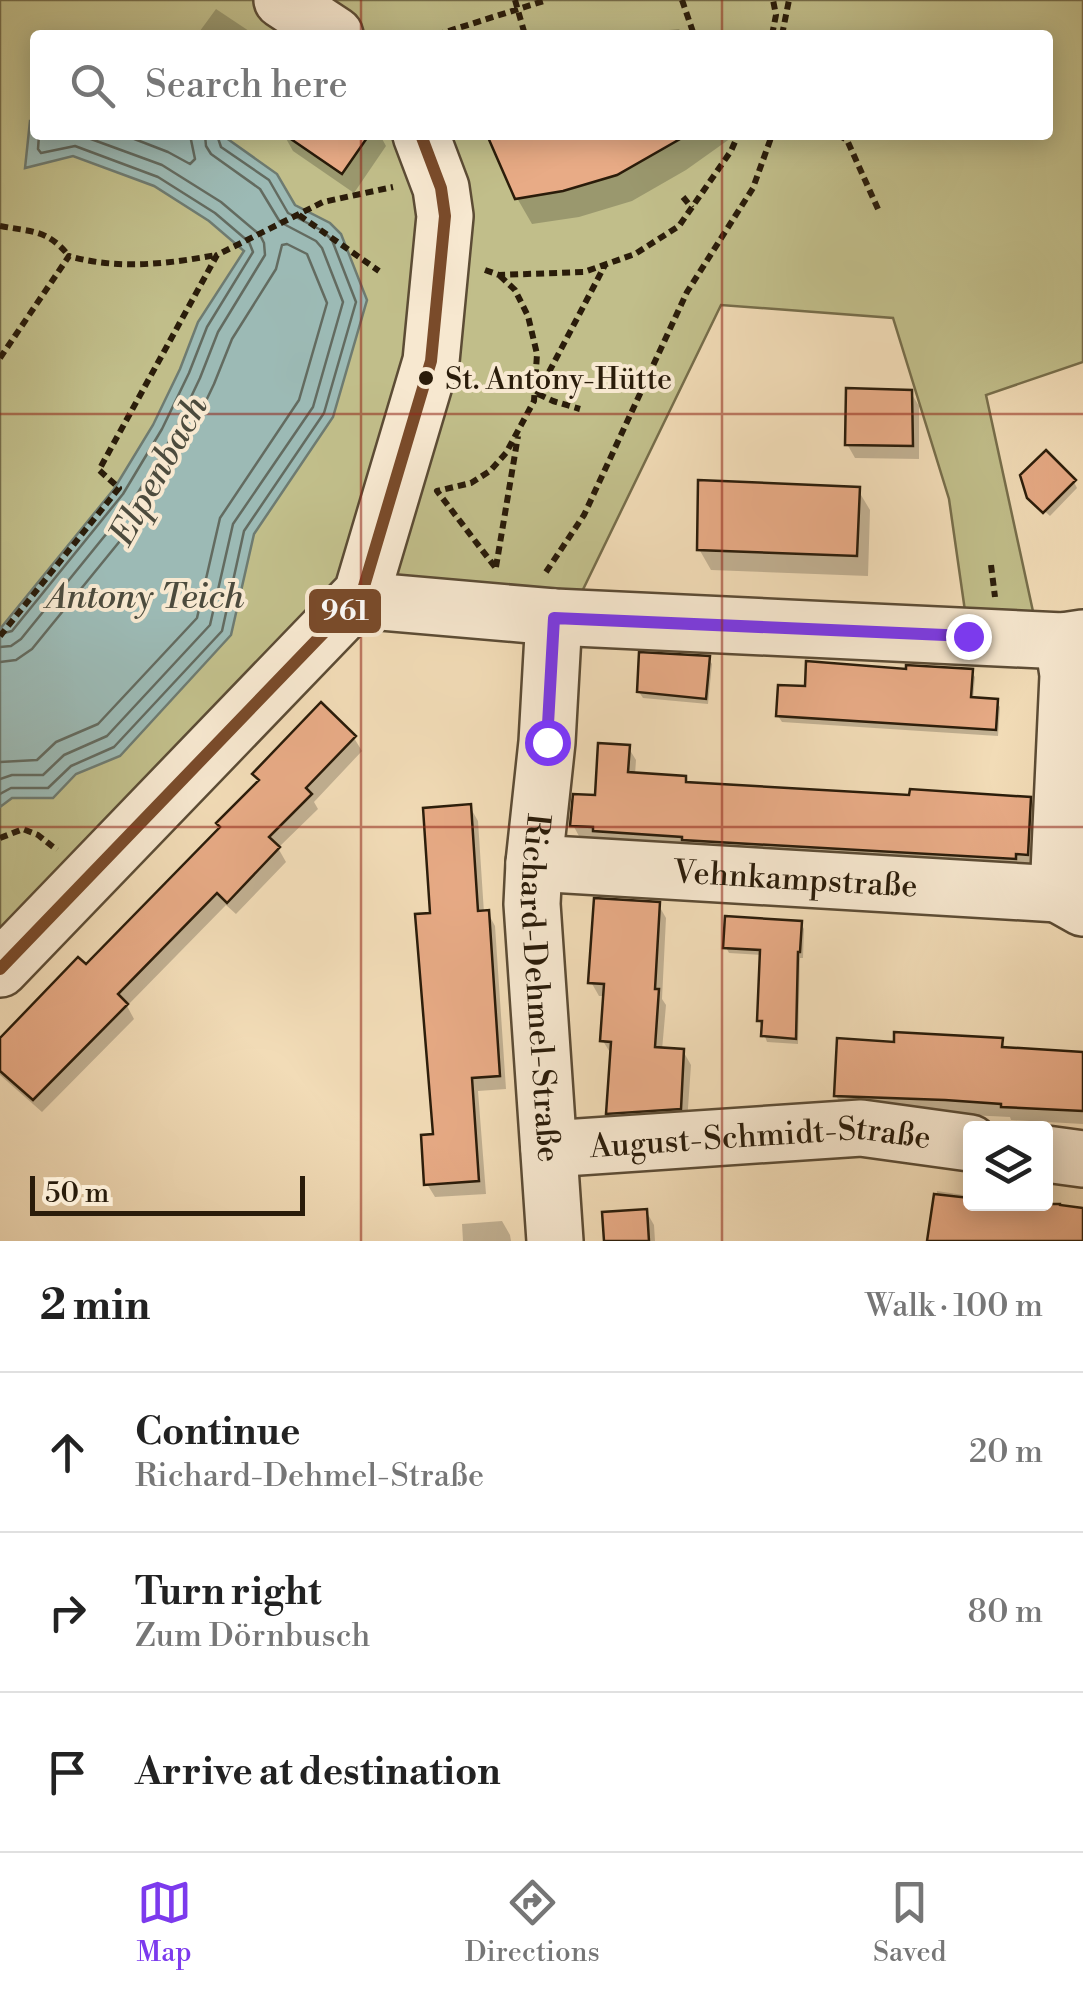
<!DOCTYPE html>
<meta charset="utf-8">
<style>
:root{--surface:#fff;--page:#f2f2f2;--text:#222;--muted:#767676;--line:#e0e0e0;--accent:#7c3aed}
body{margin:0;font-family:"Libre Bodoni",serif;background:var(--page);color:var(--text)}
.controls{position:absolute;right:30px;bottom:30px;display:grid;overflow:hidden;border-radius:10px;box-shadow:0 5px 25px #0003}
.controls button{width:90px;height:90px;display:grid;place-items:center;padding:0;border:0;border-bottom:2px solid var(--line);background:var(--surface);color:var(--text);font:50px sans-serif}
.scale{position:absolute;left:30px;bottom:25px;width:275px;box-sizing:border-box;padding-left:10px;border:5px solid #2a1c0a;border-top:0;font-size:28px;line-height:35px;white-space:nowrap;color:#2a1c0a;-webkit-text-stroke:8px #f7e8d0;paint-order:stroke}
.stop{position:absolute;width:30px;height:30px;margin:-22px;border:8px solid #7c3aed;border-radius:50%;background:#fff}
.stop.end{background:#7c3aed;border-color:#fff;box-shadow:0 2px 10px #0008}
.list{margin:0;padding:0;list-style:none}
h2{display:flex;justify-content:space-between;align-items:center;height:130px;margin:0;padding:0 40px;font-size:42px}
h2 small{font-size:32px;font-weight:400;color:var(--muted)}
.list li{display:grid;grid-template-columns:65px 1fr auto;gap:30px;align-items:center;box-sizing:border-box;height:160px;padding:0 40px;border-top:2px solid var(--line)}
.list b{display:block;font-size:38px;white-space:nowrap}
.list p{margin:0;font-size:32px;white-space:nowrap;color:var(--muted)}
.list em{font-size:32px;font-style:normal;color:var(--muted)}
.icon{flex:none;width:55px;height:55px;fill:none;stroke:currentColor;stroke-width:2;stroke-linecap:round;stroke-linejoin:round}
.map{position:relative;flex:none;width:1083px;height:1241px;overflow:hidden}
.search{position:absolute;background:var(--surface);box-shadow:0 5px 25px #0003;left:30px;right:30px;top:30px;height:110px;display:flex;align-items:center;gap:25px;box-sizing:border-box;padding:0 35px;border-radius:10px;color:var(--muted);font-size:38px}
.sheet{height:610px;background:var(--surface)}
nav{display:flex;justify-content:space-around;align-items:center;box-sizing:border-box;height:140px;border-top:2px solid var(--line);background:var(--surface);font-size:28px;color:var(--muted)}
nav a{display:grid;justify-items:center;gap:5px}
nav .on{color:var(--accent)}
.map>svg:first-child{display:block}
.green{fill:#c1be8a;stroke:#766d4a;stroke-width:2.5;fill-rule:evenodd}
.water{fill:#9cbab5;stroke:#6e7b71;stroke-width:2.5}
.shadow{fill:#0003}
.lines{fill:none;stroke-linecap:round;stroke-linejoin:round}
.shore{stroke:#636b60;stroke-width:2.5}
.building{fill:#e8ab86;stroke:#2a1c0a;stroke-width:2.5}
.minor-casing{stroke:#5c4c35;stroke-width:60}
.path{stroke:#2a1c0a;stroke-width:6;stroke-dasharray:8 5;stroke-linecap:butt}
.minor{stroke:#f7e8d0;stroke-width:55}
.bus-1-casing{stroke:#f7e8d0;stroke-width:20}
.bus-1{stroke:#7a4b2a;stroke-width:12}
.route{stroke:#7c3aed;stroke-width:12}
.grid{fill:none;stroke:#8f2418;stroke-width:2.5;stroke-opacity:0.55}
.bus-dot{fill:#2a1c0a;stroke:#f7e8d0;stroke-width:4}
.labels{text-anchor:middle;stroke-width:8;stroke-linejoin:round;paint-order:stroke}
.bus-label{font-size:30px;fill:#2a1c0a;stroke:#f7e8d0;text-anchor:start}
.street-label{font-size:32px;fill:#2a1c0a;stroke:#f7e8d0}
.water-label{font-size:35px;font-style:italic;fill:#4c4b3d;stroke:#f7e8d0}
.line-badge{stroke:#f7e8d0;stroke-width:4}
.badge-label{font-size:28px;text-anchor:middle;font-weight:bold;fill:#fff}
</style>
<div class="map">
<svg width="1083" height="1241" viewBox="0 0 1083 1241">
<rect width="100%" height="100%" fill="#f2dcb7"/>
<filter id="stains"><feTurbulence type="fractalNoise" baseFrequency=".002" numOctaves="4"/><feColorMatrix values="0 0 0 0 .2 0 0 0 0 .09 0 0 0 0 .02 0 0 0 .5 -.17"/></filter>
<radialGradient id="worn" r=".72"><stop offset=".6" stop-color="#630" stop-opacity="0"/><stop offset="1" stop-color="#630" stop-opacity=".3"/></radialGradient>
<path class="green" d="M 0,0 L 1083,0 L 1083,362 L 986,395 L 1034,616 L 966,618 L 949,499 L 893,318 L 721,305 L 575,606 L 349,587 L 0,951 ZM 35,35 L 1048,35 L 1048,135 L 35,135 Z"/>
<path class="water" d="M 30,121 L 35,121 L 35,135 L 222,135 L 277,174 L 295,205 L 330,223 L 341,234 L 367,300 L 333,417 L 254,534 L 231,635 L 120,756 L 76,774 L 53,798 L 12,798 L 0,807 L 0,629 L 114,489 L 153,425 L 180,369 L 198,322 L 244,251 L 209,221 L 154,186 L 73,156 L 25,168 Z"/>
<path class="shadow" d="M 216,9 L 249,31 L 251,35 L 197,35 Z
M 679,29 L 683,35 L 618,35 L 619,35 Z
M 284,135 L 380,135 L 386,146 L 354,193 L 293,151 Z
M 490,135 L 729,135 L 731,138 L 686,170 L 632,201 L 579,217 L 532,224 L 517,198 Z
M 911,393 L 919,406 L 919,459 L 855,458 L 847,444 Z
M 1074,482 L 1077,488 L 1050,516 L 1029,497 Z
M 858,490 L 870,510 L 868,576 L 711,570 L 699,549 Z
M 708,658 L 712,664 L 708,704 L 643,698 L 639,692 Z
M 971,671 L 975,677 L 973,700 L 996,701 L 1000,707 L 998,736 L 782,722 L 778,716 L 807,689 Z
M 354,738 L 362,751 L 314,802 L 318,809 L 278,848 L 286,862 L 236,914 L 226,905 L 127,1006 L 134,1019 L 42,1112 L 0,1075 L 0,1042 L 86,968 L 222,828 L 260,782 L 255,774 Z
M 628,747 L 636,760 L 635,775 L 685,778 L 689,785 L 912,798 L 1030,799 L 1037,812 L 1035,867 L 603,844 L 600,839 L 580,838 L 573,825 L 597,798 Z
M 470,807 L 478,821 L 484,913 L 488,913 L 495,926 L 506,1089 L 478,1091 L 486,1194 L 435,1197 L 427,1184 L 436,1136 L 433,916 Z
M 658,904 L 666,918 L 662,999 L 666,1005 L 662,1050 L 683,1051 L 691,1065 L 687,1122 L 616,1127 L 608,1113 L 611,1054 L 603,1041 L 606,996 L 599,996 L 591,982 Z
M 801,923 L 804,929 L 803,958 L 800,958 L 798,1044 L 767,1042 L 759,1020 L 762,955 L 729,953 L 726,947 Z
M 1001,1040 L 1007,1050 L 1083,1055 L 1083,1124 L 1011,1120 L 1010,1117 L 844,1109 L 836,1096 L 897,1044 Z
M 937,1191 L 970,1196 L 970,1204 L 1028,1204 L 1083,1211 L 1083,1241 L 930,1241 Z
M 646,1211 L 654,1225 L 655,1241 L 607,1241 Z
M 502,1221 L 510,1235 L 511,1241 L 463,1241 L 462,1224 Z"/>
<g class="lines">
<path class="shore" d="M 124,135 L 168,152 L 190,164 L 195,159 L 190,135
M 0,634 L 12,631 L 123,494 L 162,429 L 189,373 L 207,327 L 253,252 L 249,242 L 215,213 L 158,177 L 75,146 L 41,153 L 38,149 L 39,135
M 0,647 L 11,646 L 21,639 L 133,501 L 173,435 L 200,378 L 218,332 L 265,255 L 264,243 L 260,235 L 221,202 L 162,165 L 80,135
M 0,662 L 16,660 L 32,649 L 146,509 L 187,441 L 214,384 L 232,339 L 276,269 L 282,245 L 287,244 L 307,254 L 327,303 L 299,400 L 220,518 L 197,618 L 98,724 L 56,742 L 37,760 L 0,762
M 0,779 L 12,775 L 43,775 L 64,755 L 107,736 L 210,625 L 233,524 L 313,407 L 343,302 L 322,248 L 316,241 L 280,222 L 260,189 L 211,154 L 206,146 L 205,135
M 0,794 L 11,788 L 48,788 L 71,766 L 114,747 L 222,631 L 244,531 L 324,413 L 356,302 L 332,240 L 323,231 L 288,213 L 269,180 L 221,147 L 217,135"/>
</g>
<path class="building" d="M 285,135 L 369,135 L 342,174 Z
M 487,135 L 687,135 L 617,175 L 563,191 L 515,199 Z
M 846,388 L 912,390 L 913,446 L 845,445 Z
M 1046,450 L 1076,480 L 1043,513 L 1027,498 L 1020,475 Z
M 698,480 L 860,487 L 857,556 L 697,550 Z
M 639,652 L 710,656 L 706,699 L 637,692 Z
M 806,661 L 906,669 L 906,665 L 973,669 L 971,697 L 998,699 L 996,730 L 776,716 L 778,685 L 805,686 Z
M 321,702 L 356,736 L 306,788 L 312,794 L 269,837 L 280,847 L 227,903 L 217,893 L 118,994 L 128,1004 L 33,1100 L 0,1071 L 0,1038 L 78,957 L 86,964 L 220,827 L 216,823 L 259,780 L 252,774 Z
M 598,743 L 630,745 L 628,772 L 686,776 L 686,782 L 909,795 L 910,789 L 1031,797 L 1028,855 L 1016,854 L 1016,859 L 682,840 L 682,837 L 593,831 L 593,827 L 570,826 L 573,794 L 595,795 Z
M 471,804 L 478,911 L 489,910 L 500,1076 L 472,1078 L 479,1181 L 424,1185 L 421,1135 L 433,1134 L 415,914 L 430,913 L 423,808 Z
M 594,898 L 660,902 L 655,989 L 659,989 L 655,1047 L 684,1049 L 681,1109 L 606,1114 L 611,1042 L 600,1041 L 604,984 L 588,983 Z
M 725,916 L 802,921 L 800,952 L 798,952 L 796,1039 L 761,1036 L 762,1021 L 757,1021 L 760,950 L 723,948 Z
M 894,1032 L 1003,1038 L 1002,1047 L 1083,1052 L 1083,1111 L 1001,1107 L 1001,1104 L 945,1100 L 834,1096 L 837,1038 L 894,1042 Z
M 934,1194 L 970,1198 L 970,1204 L 1060,1204 L 1060,1205 L 1083,1208 L 1083,1241 L 927,1241 Z
M 647,1209 L 649,1241 L 604,1241 L 602,1212 Z"/>
<g class="lines">
<g class="minor-casing">
<g id="minor">
<path d="M 282,0 L 335,35"/>
<path d="M 362,593 L 382,602 L 554,617 L 1063,641 L 1083,638"/>
<path id="s1" d="M 554,617 L 547,742 L 534,863 L 532,904 L 555,1241"/>
<path d="M 1063,641 L 1068,675 L 1058,894 L 1083,908"/>
<path id="s2" d="M 534,863 L 1058,894"/>
<path d="M 0,969 L 362,593 L 431,361 L 445,216 L 441,188 L 421,135"/>
<path id="s3" d="M 549,1149 L 861,1128 L 970,1143"/>
<path d="M 1046,1154 L 1083,1159"/>
</g>
</g>
<path class="path" d="M 515,0 L 525,35
M 682,0 L 694,35
M 436,35 L 547,0
M 772,35 L 776,15 L 773,0
M 782,35 L 789,0
M 838,135 L 847,140 L 878,209
M 683,197 L 692,208
M 299,215 L 379,271
M 0,226 C 32,232 47,229 69,256
M 485,270 L 499,275 L 584,272 L 635,254 L 679,226 L 731,151 L 738,135
M 0,358 L 69,256 C 117,270 168,264 216,255
M 538,394 L 553,401 L 580,409
M 537,395 L 605,265
M 991,565 L 995,597
M 495,567 L 437,491 L 471,483 L 490,471 L 506,453 L 534,401 L 537,354 L 528,316 L 515,290 L 499,275
M 496,567 L 518,436
M 546,572 L 584,515 L 687,292 L 753,188 L 772,135
M 0,636 L 119,488 L 99,470 L 217,255 L 323,202 L 393,187
M 0,838 L 23,829 L 38,835 L 57,850"/>
<use href="#minor" class="minor"/>
<g class="bus-1-casing">
<path id="bus-1" d="M 0,969 L 362,593 L 431,361 L 445,216 L 441,188 L 421,135"/>
</g>
<use href="#bus-1" class="bus-1"/>
</g>
<g class="lines">
<path class="route" d="M 547,742 L 554,618 L 968,636"/>
</g>
<path class="grid" d="M 361,0 L 361,35M 722,0 L 722,35M 361,135 L 361,1241M 722,135 L 722,1241M 0,414 L 1083,414M 0,827 L 1083,827"/>
<circle class="bus-dot" cx="426" cy="378" r="9"/>
<g class="labels">
<g class="bus-label">
<text x="445" y="389">St. Antony-Hütte</text>
</g>
<g class="street-label">
<text dy="11" stroke="none"><textPath href="#s2" startOffset="262">Vehnkampstraße</textPath></text>
<text dy="11" stroke="none"><textPath href="#s1" startOffset="372">Richard-Dehmel-Straße</textPath></text>
<text dy="11" stroke="none"><textPath href="#s3" startOffset="212">August-Schmidt-Straße</textPath></text>
</g>
<g class="water-label">
<text transform="translate(158 470) rotate(-61)" y="12">Elpenbach</text>
<text x="145" y="608">Antony Teich</text>
</g>
</g>
<rect class="line-badge" x="307" y="587" width="76" height="48" rx="10" fill="#7a4b2a"/>
<g class="badge-label">
<text x="345" y="620">961</text>
</g>
<rect width="100%" height="100%" filter="url(#stains)"/>
<rect width="100%" height="100%" fill="url(#worn)"/>
</svg>
<div class="controls">
<button><svg class="icon" aria-label="layers" viewBox="0 0 24 24"><path d="M12 4l9 5-9 5-9-5zM3 14l9 5 9-5"/></svg></button>
</div>
<div class="scale">50 m</div>
<div class="stop" style="left:547px;top:742px"></div>
<div class="stop end" style="left:968px;top:636px"></div>
<div class="search"><svg class="icon" aria-label="search" viewBox="0 0 24 24"><circle cx="10" cy="10" r="6"/><path d="M15 15l6 6"/></svg>Search here</div>
</div>
<section class="sheet">
<h2>2 min<small>Walk · 100 m</small></h2>
<ul class="list">
<li><svg class="icon" aria-label="ahead" viewBox="0 0 24 24"><path d="M12 20V5M6 11l6-6 6 6"/></svg><div><b>Continue</b><p>Richard-Dehmel-Straße</p></div><em>20 m</em></li>
<li><svg class="icon" aria-label="right" viewBox="0 0 24 24"><path d="M7 20v-9h11M14 6l5 5-5 5"/></svg><div><b>Turn right</b><p>Zum Dörnbusch</p></div><em>80 m</em></li>
<li><svg class="icon" aria-label="arrive" viewBox="0 0 24 24"><path d="M6 21V4h12l-3 4 3 4H6"/></svg><div><b>Arrive at destination</b></div></li>
</ul>
</section>
<nav>
<a class="on"><svg class="icon" aria-label="map" viewBox="0 0 24 24"><path d="M3 6l6-2 6 2 6-2v14l-6 2-6-2-6 2zM9 4v14M15 6v14"/></svg>Map</a>
<a><svg class="icon" aria-label="directions" viewBox="0 0 24 24"><path d="M12 3l9 9-9 9-9-9zM9 14v-3h6M13 9l2 2-2 2"/></svg>Directions</a>
<a><svg class="icon" aria-label="saved" viewBox="0 0 24 24"><path d="M7 4h10v16l-5-4-5 4z"/></svg>Saved</a>
</nav>
